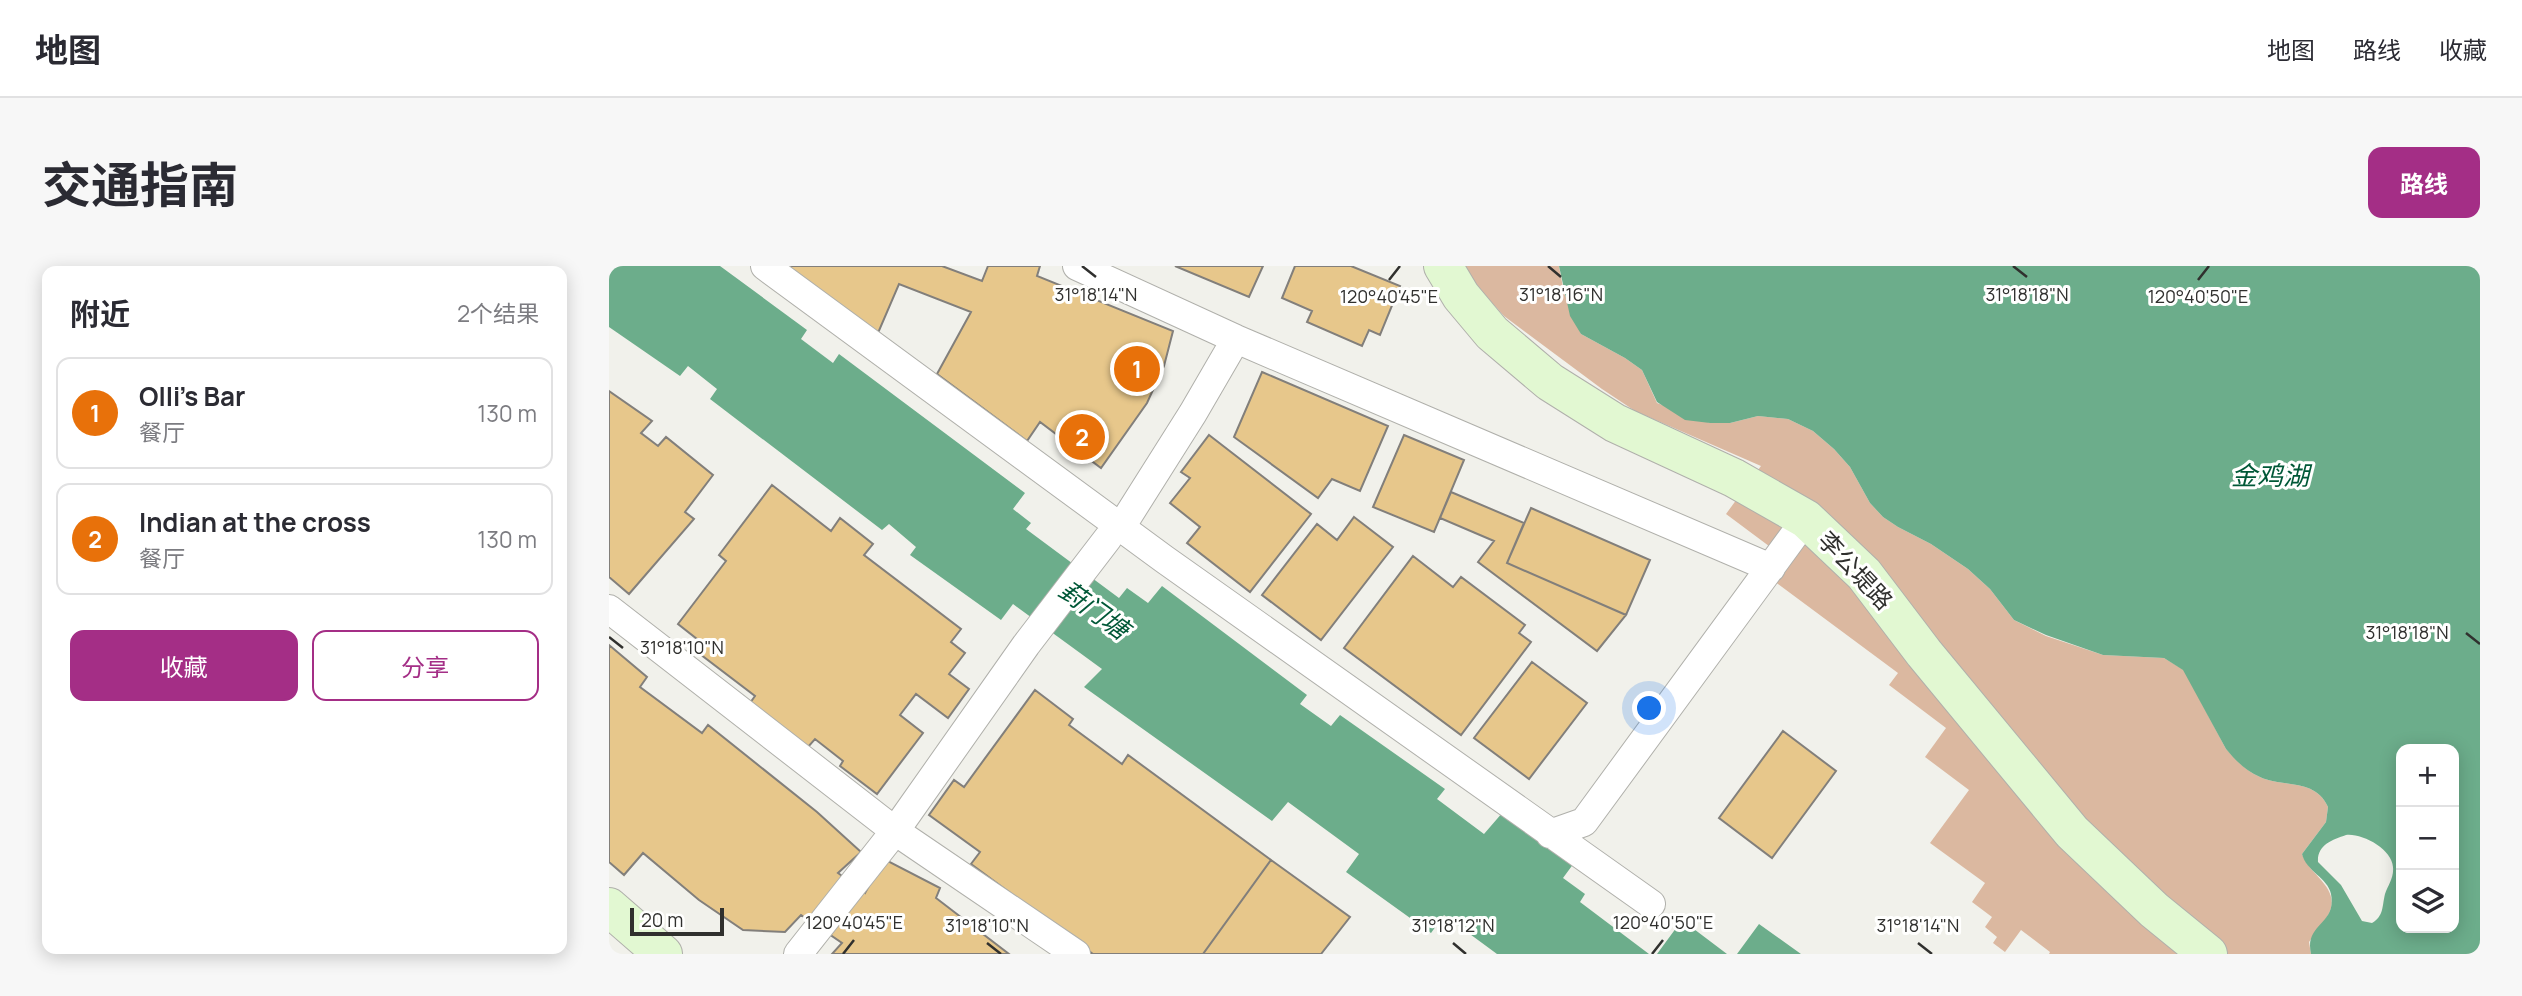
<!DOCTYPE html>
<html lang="zh">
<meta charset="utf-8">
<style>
:root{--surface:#fff;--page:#f7f7f7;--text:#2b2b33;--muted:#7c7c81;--line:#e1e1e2;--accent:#a42e86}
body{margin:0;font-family:Manrope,"Noto Sans SC",sans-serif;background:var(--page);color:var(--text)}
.controls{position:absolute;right:21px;bottom:21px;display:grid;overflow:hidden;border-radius:14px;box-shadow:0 4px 18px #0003}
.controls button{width:63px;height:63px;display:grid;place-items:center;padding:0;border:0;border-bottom:2px solid var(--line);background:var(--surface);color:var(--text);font:35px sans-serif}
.scale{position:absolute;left:21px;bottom:18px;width:94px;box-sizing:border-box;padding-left:7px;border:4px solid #30302e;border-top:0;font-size:19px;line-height:24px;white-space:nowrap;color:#30302e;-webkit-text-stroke:5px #fffffe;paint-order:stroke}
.you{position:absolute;left:1041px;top:443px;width:24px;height:24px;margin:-18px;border:5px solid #fff;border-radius:50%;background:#1a73e8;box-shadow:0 0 0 10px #1a73e833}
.badge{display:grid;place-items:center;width:46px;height:46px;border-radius:50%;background:var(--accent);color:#fff;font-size:23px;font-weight:700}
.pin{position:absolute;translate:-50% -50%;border:4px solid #fff;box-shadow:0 2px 7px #0006}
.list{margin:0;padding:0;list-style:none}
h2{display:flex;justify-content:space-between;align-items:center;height:91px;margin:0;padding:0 28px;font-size:30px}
h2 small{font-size:23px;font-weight:400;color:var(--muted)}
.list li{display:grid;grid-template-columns:46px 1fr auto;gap:21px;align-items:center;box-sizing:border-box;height:112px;margin:0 14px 14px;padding:0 14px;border:2px solid var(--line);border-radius:14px}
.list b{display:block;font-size:26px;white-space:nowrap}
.list p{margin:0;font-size:23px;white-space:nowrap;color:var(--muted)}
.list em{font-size:23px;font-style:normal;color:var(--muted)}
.actions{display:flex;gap:14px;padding:21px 28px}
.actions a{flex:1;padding:16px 0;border:2px solid var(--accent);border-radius:14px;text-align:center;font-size:24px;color:var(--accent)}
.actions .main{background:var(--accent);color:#fff}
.icon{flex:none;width:38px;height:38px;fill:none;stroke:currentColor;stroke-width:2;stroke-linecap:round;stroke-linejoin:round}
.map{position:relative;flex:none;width:1871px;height:688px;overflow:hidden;border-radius:14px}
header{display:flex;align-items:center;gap:42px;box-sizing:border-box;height:98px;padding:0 35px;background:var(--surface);border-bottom:2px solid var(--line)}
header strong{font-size:33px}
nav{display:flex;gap:38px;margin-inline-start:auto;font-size:24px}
.intro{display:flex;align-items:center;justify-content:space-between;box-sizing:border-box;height:168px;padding:0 42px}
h1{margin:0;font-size:49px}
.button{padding:18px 32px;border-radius:14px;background:var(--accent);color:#fff;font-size:24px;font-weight:700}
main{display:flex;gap:42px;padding:0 42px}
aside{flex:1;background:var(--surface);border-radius:14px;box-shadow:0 4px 18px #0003}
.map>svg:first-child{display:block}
.green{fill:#dbb8a0}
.water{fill:#6cad8b;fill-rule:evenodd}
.building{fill:#e7c78b;stroke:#827f7b;stroke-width:2}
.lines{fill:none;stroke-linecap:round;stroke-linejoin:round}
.street-casing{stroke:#b0b0ab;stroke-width:30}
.secondary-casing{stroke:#b0b0ab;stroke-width:40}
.street{stroke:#fff;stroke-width:28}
.secondary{stroke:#e2f8d2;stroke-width:38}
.ticks{fill:none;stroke:#30302e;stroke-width:2.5}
.labels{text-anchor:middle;stroke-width:6;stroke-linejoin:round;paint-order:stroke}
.street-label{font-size:24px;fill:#30302e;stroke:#fffffe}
.water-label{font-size:26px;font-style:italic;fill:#005837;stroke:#fffffe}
.ticks-label{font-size:18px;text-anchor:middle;fill:#30302e;stroke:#fffffe;stroke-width:6;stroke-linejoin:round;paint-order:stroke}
</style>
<header>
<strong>地图</strong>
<nav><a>地图</a><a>路线</a><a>收藏</a></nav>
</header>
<div class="intro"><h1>交通指南</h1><a class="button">路线</a></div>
<main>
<aside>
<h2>附近<small>2个结果</small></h2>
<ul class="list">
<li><span class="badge" style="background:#e8710a">1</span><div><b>Olli's Bar</b><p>餐厅</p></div><em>130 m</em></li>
<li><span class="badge" style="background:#e8710a">2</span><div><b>Indian at the cross</b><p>餐厅</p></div><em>130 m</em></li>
</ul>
<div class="actions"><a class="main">收藏</a><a>分享</a></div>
</aside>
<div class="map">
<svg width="1871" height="688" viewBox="0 0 1871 688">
<rect width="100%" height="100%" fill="#f1f1eb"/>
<path class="green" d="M 855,0 L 950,0 L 955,27 L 972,68 L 1016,92 L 1033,104 L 1048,137 L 1101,157 L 1121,157 L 1149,150 L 1179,153 L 1204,165 L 1225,183 L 1241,201 L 1261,237 L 1274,251 L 1289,261 L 1322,278 L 1359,303 L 1381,323 L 1405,354 L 1437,370 L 1494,389 L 1555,392 L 1575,404 L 1617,483 C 1627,494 1637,505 1651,511 C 1675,522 1706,512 1719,541 L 1717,556 L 1693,588 C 1700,609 1734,623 1719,649 C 1714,659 1706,667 1700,676 L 1702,688 L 1440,688 L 1441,686 L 1412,664 L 1396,686 L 1384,677 L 1388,671 L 1376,661 L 1383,651 L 1363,636 L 1376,617 L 1321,577 L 1360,524 L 1316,491 L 1337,462 L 1280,419 L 1289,407 L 1157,309 L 1172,289 L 1117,248 L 1152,200 L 1026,145 L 993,123 L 895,50 L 866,18 Z"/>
<path class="water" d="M 0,0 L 111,0 L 198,64 L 192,73 L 224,97 L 230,88 L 416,227 L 404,243 L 422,257 L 417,263 L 510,332 L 518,322 L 539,337 L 553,320 L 698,429 L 691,438 L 722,460 L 731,449 L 836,523 L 828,533 L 875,568 L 894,546 L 965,597 L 954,612 L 976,628 L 971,636 L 1040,688 L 888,688 L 835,649 L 822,667 L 737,606 L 750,588 L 679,536 L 663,555 L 475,421 L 493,403 L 404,338 L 392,354 L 301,289 L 307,281 L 280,258 L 273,264 L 101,133 L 108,123 L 79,100 L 71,110 L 0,61 Z
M 950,0 L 1871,0 L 1871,688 L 1702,688 C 1695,657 1728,659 1722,628 C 1719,612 1697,605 1693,588 L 1717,556 L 1719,541 C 1706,512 1675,522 1651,511 C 1637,505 1626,494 1617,483 L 1574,404 L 1555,392 L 1494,389 L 1437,369 L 1405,354 L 1381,323 L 1359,303 L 1322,278 L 1289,261 L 1274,251 L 1261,237 L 1241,201 L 1225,183 L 1204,165 L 1179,153 L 1149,150 L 1121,157 L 1101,157 L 1076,154 L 1048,136 L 1033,104 L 1016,92 L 972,68 L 961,50 ZM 1792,483 L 1845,483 L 1845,662 L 1792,662 ZM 1737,569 C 1753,567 1783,583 1784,601 C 1785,612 1779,619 1776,628 C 1773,640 1775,650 1763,657 L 1753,655 L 1732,619 L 1709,596 C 1708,579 1723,574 1737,569 Z
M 1073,654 L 1118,688 L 1048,688 Z
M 1150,658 L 1192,688 L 1128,688 Z"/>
<path class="building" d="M 166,0 L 333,0 L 373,15 L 379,0 L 431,0 L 428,10 L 564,65 L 555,100 L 538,137 L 492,202 L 431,156 L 418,175 L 328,108 L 362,46 L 290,18 L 266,74 Z
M 566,0 L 654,0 L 640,31 Z
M 686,0 L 742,0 L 791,20 L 771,69 L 760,64 L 753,80 L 698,56 L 703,45 L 673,32 Z
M 653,106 L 779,160 L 751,225 L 723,213 L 709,232 L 625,171 Z
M 0,125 L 43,155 L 32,167 L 49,180 L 57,171 L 104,209 L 76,246 L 85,253 L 20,328 L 0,311 Z
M 600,169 L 702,248 L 641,326 L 578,277 L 591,261 L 561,237 L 581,212 L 572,206 Z
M 795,169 L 855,194 L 825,266 L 764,241 Z
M 163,219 L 222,265 L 231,252 L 264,278 L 255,289 L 352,363 L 342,376 L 356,387 L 340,408 L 360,423 L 339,452 L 307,428 L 291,449 L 314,467 L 268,528 L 231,500 L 234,495 L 206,473 L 199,481 L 141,437 L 146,430 L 87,385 L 93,377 L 69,358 L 117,295 L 110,289 Z
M 842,226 L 915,257 L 898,297 L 1017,349 L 988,385 L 869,296 L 885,275 L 831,252 Z
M 922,242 L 1041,294 L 1017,349 L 898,297 Z
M 745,251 L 784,281 L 712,374 L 653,329 L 708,258 L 728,274 Z
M 804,290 L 844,321 L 852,311 L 916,359 L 910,367 L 922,376 L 852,469 L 735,382 Z
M 0,379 L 38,411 L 31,421 L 93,467 L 99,459 L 208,546 L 252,586 L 229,607 L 256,627 L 275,593 L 331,622 L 327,632 L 400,688 L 223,688 L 233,677 L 192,649 L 176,666 L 134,664 L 90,634 L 34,587 L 15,609 L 0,596 Z
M 923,396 L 978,437 L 920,513 L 865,472 Z
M 426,424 L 464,453 L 460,459 L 513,498 L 519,489 L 662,594 L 594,688 L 484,688 L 362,598 L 371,586 L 320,549 L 345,514 L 355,521 Z
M 1174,465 L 1227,505 L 1163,592 L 1110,552 Z
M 662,594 L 741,651 L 712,688 L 594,688 Z"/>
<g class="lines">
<g class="street-casing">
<path id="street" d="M 156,0 L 555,293 L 1042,638
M 468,0 L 627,73 L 1162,302
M 512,261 L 584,147 L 627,73
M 0,343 L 286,565 L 467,688
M 941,568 L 975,556 L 1197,253
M 189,688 L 286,565 L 417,379 L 499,272"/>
</g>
<g class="secondary-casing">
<path id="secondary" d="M 834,0 L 852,30 L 883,67 L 941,116 L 1006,157 L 1125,212 L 1197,253 L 1255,308 L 1315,387 L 1463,566 L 1545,644 L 1599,688
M 0,641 L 54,688"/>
</g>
<use href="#street" class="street"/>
<use href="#secondary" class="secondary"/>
</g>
<path class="ticks" d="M 473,0 L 487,11M 939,0 L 952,11M 1404,0 L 1418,11M 780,14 L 791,0M 1589,14 L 1600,0M 1857,367 L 1871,378M 0,371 L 14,382M 378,677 L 392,688M 844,677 L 857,688M 1309,677 L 1323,688M 234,688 L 245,674M 1043,688 L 1054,674"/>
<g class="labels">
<g class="street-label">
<text transform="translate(1246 305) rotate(47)" y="8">李公堤路</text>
</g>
<g class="water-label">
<text x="1661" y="219">金鸡湖</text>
<text transform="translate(485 344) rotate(36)" y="9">葑门塘</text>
</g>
</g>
<g class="ticks-label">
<text x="487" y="35">31°18'14"N</text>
<text x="952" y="35">31°18'16"N</text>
<text x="1418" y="35">31°18'18"N</text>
<text x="780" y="37">120°40'45"E</text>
<text x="1589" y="37">120°40'50"E</text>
<text x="1798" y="373">31°18'18"N</text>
<text x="73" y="388">31°18'10"N</text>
<text x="245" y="663">120°40'45"E</text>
<text x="1054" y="663">120°40'50"E</text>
<text x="378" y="666">31°18'10"N</text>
<text x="844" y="666">31°18'12"N</text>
<text x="1309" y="666">31°18'14"N</text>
</g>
</svg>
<div class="controls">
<button>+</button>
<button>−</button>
<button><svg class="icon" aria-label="layers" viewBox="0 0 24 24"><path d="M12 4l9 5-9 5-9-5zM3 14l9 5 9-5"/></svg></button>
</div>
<div class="scale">20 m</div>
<div class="you"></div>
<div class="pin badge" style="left:528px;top:103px;background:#e8710a">1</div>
<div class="pin badge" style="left:473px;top:171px;background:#e8710a">2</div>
</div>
</main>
